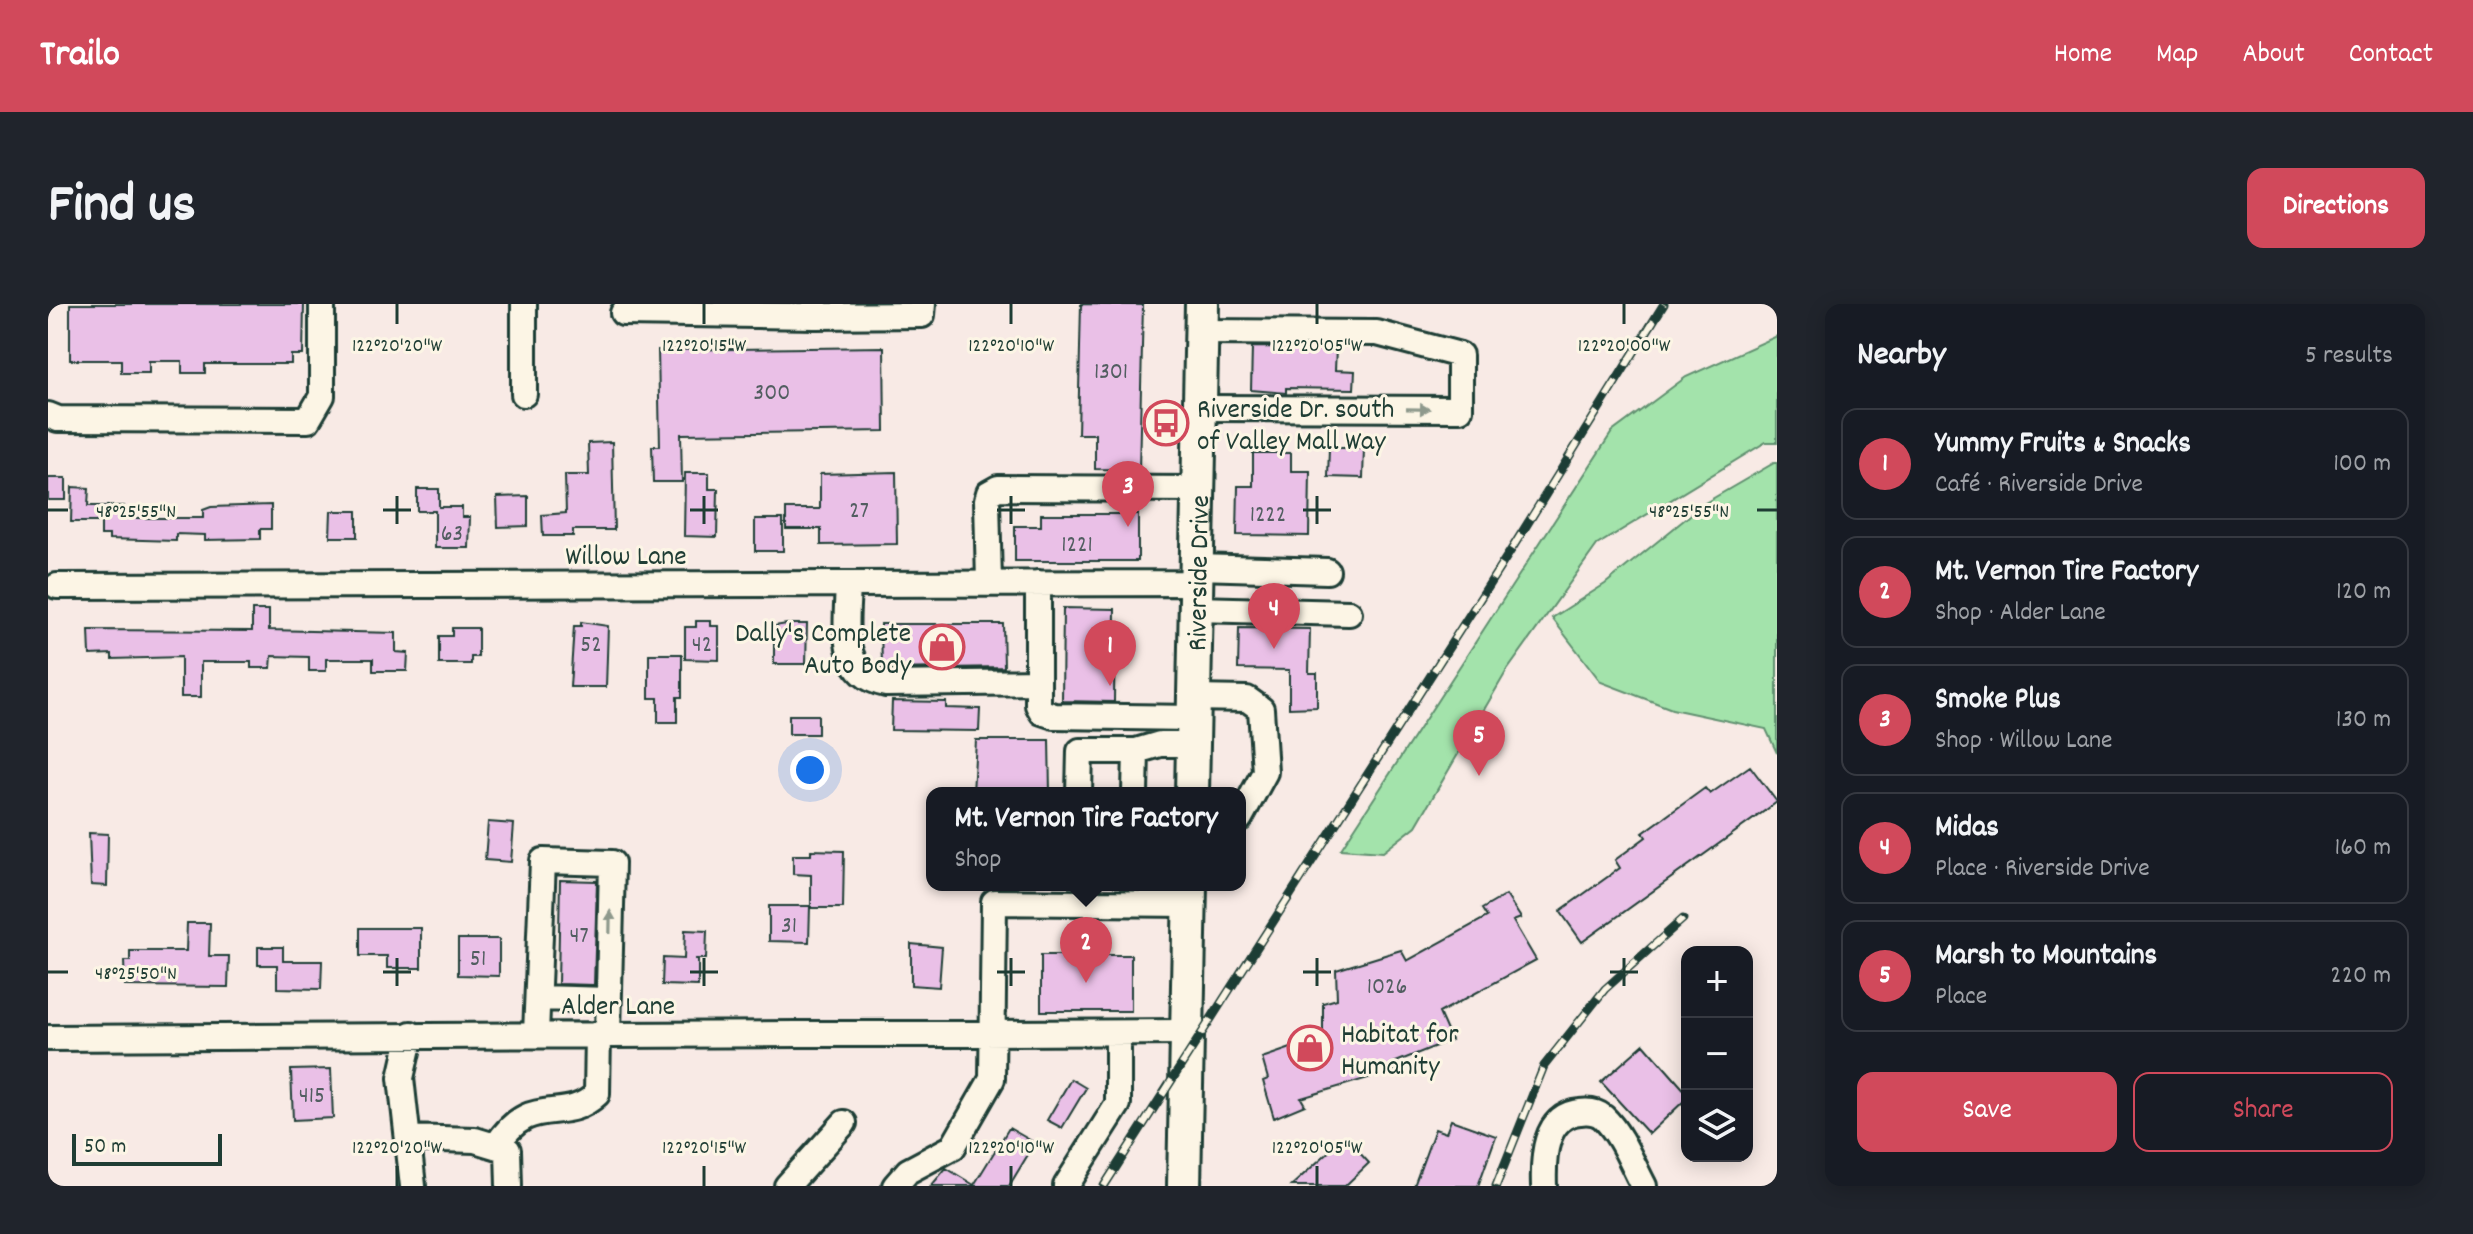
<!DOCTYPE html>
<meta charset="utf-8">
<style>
:root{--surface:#171b24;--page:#20242c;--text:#f1f3f6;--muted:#9ea1a6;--line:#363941;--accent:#d1495b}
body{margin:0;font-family:Dekko,sans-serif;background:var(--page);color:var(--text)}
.controls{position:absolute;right:24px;bottom:24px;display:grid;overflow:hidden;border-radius:16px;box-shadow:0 4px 20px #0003}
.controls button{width:72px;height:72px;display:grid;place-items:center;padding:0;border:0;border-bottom:2px solid var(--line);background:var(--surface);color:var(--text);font:40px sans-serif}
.scale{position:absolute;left:24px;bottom:20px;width:150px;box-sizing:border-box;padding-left:8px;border:4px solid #1f3d34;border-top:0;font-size:22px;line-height:28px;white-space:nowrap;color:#1f3d34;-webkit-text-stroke:6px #fcf5e5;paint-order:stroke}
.you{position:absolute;left:762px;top:466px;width:28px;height:28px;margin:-20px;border:6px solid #fff;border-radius:50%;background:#1a73e8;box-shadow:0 0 0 12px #1a73e833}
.badge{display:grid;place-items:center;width:52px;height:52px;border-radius:50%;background:var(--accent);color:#fff;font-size:26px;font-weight:700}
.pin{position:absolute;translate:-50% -66px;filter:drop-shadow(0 2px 4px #0008)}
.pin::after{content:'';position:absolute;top:42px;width:28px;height:24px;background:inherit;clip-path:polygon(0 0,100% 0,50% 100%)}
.popup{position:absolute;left:878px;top:483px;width:320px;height:104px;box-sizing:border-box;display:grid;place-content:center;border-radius:16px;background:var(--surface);filter:drop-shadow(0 2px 6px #0005);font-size:26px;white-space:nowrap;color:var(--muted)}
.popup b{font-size:30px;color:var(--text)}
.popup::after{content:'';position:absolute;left:50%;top:100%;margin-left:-16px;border:16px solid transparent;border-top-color:var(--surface)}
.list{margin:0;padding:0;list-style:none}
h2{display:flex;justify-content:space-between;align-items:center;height:104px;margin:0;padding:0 32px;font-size:34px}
h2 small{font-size:26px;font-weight:400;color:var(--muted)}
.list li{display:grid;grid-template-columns:52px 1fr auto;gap:24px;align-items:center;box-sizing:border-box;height:112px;margin:0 16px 16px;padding:0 16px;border:2px solid var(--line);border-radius:16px}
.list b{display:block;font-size:30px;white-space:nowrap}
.list p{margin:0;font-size:26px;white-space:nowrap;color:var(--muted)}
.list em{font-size:26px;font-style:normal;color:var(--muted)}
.actions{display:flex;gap:16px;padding:24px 32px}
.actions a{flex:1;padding:18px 0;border:2px solid var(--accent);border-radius:16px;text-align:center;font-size:28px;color:var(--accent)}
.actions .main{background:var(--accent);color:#fff}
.icon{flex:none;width:44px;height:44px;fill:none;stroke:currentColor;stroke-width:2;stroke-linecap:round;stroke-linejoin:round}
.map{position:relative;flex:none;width:1729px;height:882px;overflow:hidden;border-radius:16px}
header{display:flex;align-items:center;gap:48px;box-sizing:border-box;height:112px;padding:0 40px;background:var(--accent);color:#fff}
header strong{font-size:38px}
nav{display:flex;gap:44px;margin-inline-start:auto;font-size:28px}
.intro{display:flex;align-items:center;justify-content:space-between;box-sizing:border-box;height:192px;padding:0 48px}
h1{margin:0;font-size:56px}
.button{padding:20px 36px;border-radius:16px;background:var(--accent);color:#fff;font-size:28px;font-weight:700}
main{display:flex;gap:48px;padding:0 48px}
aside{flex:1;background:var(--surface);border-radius:16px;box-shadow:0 4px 20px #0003}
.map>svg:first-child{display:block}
.green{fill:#a3e3ab;stroke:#619070;stroke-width:2}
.building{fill:#eac0e7;stroke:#1f3d34;stroke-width:2}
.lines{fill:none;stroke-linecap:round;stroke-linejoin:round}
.minor-casing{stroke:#1f3d34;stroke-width:30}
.major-casing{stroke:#1f3d34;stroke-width:38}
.minor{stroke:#fcf5e5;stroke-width:24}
.major{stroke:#fcf5e5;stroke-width:32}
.rail-casing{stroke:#1f3d34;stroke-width:9}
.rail{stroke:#fcf5e5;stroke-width:6;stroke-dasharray:18;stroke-linecap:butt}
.oneway{fill:#8e998c}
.ticks{fill:none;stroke:#1f3d34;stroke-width:3}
.labels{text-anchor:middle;stroke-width:6;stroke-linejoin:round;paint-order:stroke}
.number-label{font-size:24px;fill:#525e61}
.poi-label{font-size:28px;fill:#1f3d34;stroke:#fcf5e5;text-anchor:start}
.street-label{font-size:28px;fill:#1f3d34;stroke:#fcf5e5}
.ticks-label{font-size:20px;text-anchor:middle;fill:#1f3d34;stroke:#fcf5e5;stroke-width:6;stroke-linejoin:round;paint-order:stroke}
</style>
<header>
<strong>Trailo</strong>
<nav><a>Home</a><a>Map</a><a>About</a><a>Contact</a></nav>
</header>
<div class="intro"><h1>Find us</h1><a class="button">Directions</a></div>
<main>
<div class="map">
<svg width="1729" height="882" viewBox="0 0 1729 882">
<rect width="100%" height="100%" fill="#f8eae5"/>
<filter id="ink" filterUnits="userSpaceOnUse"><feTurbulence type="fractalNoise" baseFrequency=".0125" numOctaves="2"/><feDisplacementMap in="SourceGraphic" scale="16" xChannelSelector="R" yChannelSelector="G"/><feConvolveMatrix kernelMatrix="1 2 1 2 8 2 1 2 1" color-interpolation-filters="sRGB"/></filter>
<g filter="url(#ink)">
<path class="green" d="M 1729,32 L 1729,138 L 1718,138 L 1549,241 L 1458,368 L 1368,522 L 1335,548 L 1293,545 L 1564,128 L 1638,73 Z
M 1726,159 L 1729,159 L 1729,449 L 1718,425 L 1624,405 L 1553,378 L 1504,314 L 1557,280 L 1657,199 Z"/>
<path class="building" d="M 22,0 L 256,0 L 255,51 L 243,51 L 243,60 L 157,60 L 157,69 L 134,69 L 134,57 L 101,57 L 101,69 L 73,69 L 73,56 L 22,56 Z
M 1033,0 L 1095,1 L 1091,166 L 1047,165 L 1047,130 L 1030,130 Z
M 836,43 L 837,127 L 633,130 L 634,178 L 605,178 L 604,142 L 612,142 L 610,46 Z
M 1204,43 L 1288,44 L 1287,66 L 1307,67 L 1306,85 L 1238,84 L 1238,89 L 1203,86 Z
M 564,138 L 566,226 L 525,226 L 525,232 L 495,232 L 494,211 L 518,209 L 517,171 L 541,171 L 540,139 Z
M 1281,144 L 1316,144 L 1315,174 L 1280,173 Z
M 1205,149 L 1243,149 L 1243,167 L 1262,167 L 1261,232 L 1189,231 L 1190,182 L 1205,182 Z
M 848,168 L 849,240 L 773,241 L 773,225 L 738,225 L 738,205 L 772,205 L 772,170 Z
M 637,169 L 661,169 L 661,185 L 670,185 L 669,233 L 636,232 Z
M 0,174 L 18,174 L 18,196 L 0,196 Z
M 24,183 L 41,184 L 40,202 L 76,202 L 76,214 L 155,214 L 155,206 L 163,203 L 223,201 L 223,225 L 212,225 L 212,235 L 157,236 L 157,231 L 128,230 L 128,237 L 61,235 L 61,231 L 53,231 L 53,218 L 23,218 Z
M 369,185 L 391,185 L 391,203 L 414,203 L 414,213 L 422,213 L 421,244 L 387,244 L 387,207 L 369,207 Z
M 480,192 L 480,222 L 450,223 L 449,193 Z
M 283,207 L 309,207 L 309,233 L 282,233 Z
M 993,210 L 1090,210 L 1090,257 L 967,257 L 967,222 L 993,222 Z
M 707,215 L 735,215 L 735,247 L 707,247 Z
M 1015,304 L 1067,305 L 1066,398 L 1014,397 Z
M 204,306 L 221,306 L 221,326 L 348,329 L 348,348 L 360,349 L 359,367 L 325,367 L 325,355 L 278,355 L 278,367 L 261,367 L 261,353 L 224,352 L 223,364 L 203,364 L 203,358 L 153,358 L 153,393 L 133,393 L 133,353 L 64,355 L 64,350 L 42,351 L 41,326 L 204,327 Z
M 648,317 L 663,317 L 663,322 L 671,322 L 671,356 L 637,355 L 637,323 L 648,323 Z
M 533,318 L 560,322 L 558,383 L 522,383 L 526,322 L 533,322 Z
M 739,320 L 759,320 L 758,360 L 726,360 L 726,322 Z
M 833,320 L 955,320 L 956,363 L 840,365 L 834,362 Z
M 404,324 L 430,324 L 430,353 L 423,353 L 423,360 L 391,360 L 391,332 L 404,332 Z
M 1191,324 L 1262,325 L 1261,369 L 1269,369 L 1269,403 L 1241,404 L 1241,366 L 1190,365 Z
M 601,350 L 634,350 L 634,393 L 629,393 L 629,418 L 610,418 L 610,394 L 601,394 Z
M 844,397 L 898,398 L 898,404 L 932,405 L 931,427 L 843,426 Z
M 741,411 L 770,411 L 770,430 L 741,430 Z
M 928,436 L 1001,436 L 1002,489 L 925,489 Z
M 1702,462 L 1729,498 L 1534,638 L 1512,607 L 1572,564 L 1567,556 L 1598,533 L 1595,529 L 1657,484 L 1662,490 Z
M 440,518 L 466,520 L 463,558 L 437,556 Z
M 41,529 L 60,530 L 59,582 L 43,581 Z
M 763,546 L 796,547 L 795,604 L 763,604 L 763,571 L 745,570 L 745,551 L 763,551 Z
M 512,576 L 549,577 L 546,681 L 510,680 Z
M 1458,591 L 1473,614 L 1465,617 L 1488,656 L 1391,709 L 1403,736 L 1343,760 L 1347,766 L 1253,794 L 1257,801 L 1226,814 L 1215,777 L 1220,775 L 1214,754 L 1275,733 L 1275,699 L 1289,695 L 1288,666 L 1353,646 L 1359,657 L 1439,613 L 1434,605 Z
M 721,602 L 762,602 L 761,638 L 721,637 Z
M 139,619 L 162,619 L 161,652 L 181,652 L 180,683 L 77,682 L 76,657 L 82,657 L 82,647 L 138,647 Z
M 312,624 L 373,624 L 373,664 L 339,664 L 339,652 L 312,652 Z
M 637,626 L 659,627 L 658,655 L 647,655 L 650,655 L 650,682 L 614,681 L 615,654 L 636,655 Z
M 410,635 L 451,635 L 451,672 L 410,671 Z
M 863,640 L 894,643 L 891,683 L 863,681 Z
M 210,643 L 235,643 L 235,657 L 274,657 L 273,685 L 229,684 L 229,661 L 210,661 Z
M 993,651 L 1083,651 L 1083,707 L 993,707 Z
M 1596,740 L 1639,789 L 1639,794 L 1601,830 L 1553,778 Z
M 283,765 L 285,814 L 245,816 L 243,766 Z
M 1023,775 L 1038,784 L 1014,824 L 999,816 Z
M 1403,816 L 1448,832 L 1430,882 L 1366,882 L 1387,825 L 1398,829 Z
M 961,824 L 987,839 L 961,882 L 883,882 L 898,864 L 926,881 Z
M 1297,833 L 1321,859 L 1297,882 L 1243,882 Z"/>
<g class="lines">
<g class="minor-casing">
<path id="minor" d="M 575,9 L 767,12 L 767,0
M 767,12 L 874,11 L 875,0
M 476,90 L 476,0
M 1152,104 L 1412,105 L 1412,51 L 1329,29 L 1153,28
M 0,111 L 10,115 L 260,116 L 274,92 L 274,0
M 1149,263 L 1279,267
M 941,279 L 939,196 L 941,189 L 950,184 L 1150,185
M 990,279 L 990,401 L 994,408 L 1006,412 L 1146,414
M 800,280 C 799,318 789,370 838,380 L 990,378
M 9,282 L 1148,279
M 1148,305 L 1301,309
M 1146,394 L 1199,395 L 1213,405 L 1217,468 L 1192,514
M 1031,489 L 1032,447 L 1088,447 L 1112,440 L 1145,440
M 1087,489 L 1088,447
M 491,694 L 560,696
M 363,730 L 353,774 L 365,882
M 488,730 L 495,557 L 564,559 L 560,730
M 0,734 L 1139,728
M 360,834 L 427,836 L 460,846 L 461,882
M 448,842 C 484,786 514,823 549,790 L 550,730
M 739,882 L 796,819
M 847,882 L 860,867 L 905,843 L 944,775 L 946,598 L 1142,600
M 1018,882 L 1070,800 L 1070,729
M 1496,882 C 1495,854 1496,811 1532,808 C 1540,807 1549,808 1555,813 C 1574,831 1584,860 1596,882"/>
</g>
<g class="major-casing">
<g id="major">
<path id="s1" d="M 1144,489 L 1154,0"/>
<path d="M 1136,882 L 1142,581"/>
</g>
</g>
<use href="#minor" class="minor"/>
<use href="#major" class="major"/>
<g class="rail-casing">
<path id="rail" d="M 1056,882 L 1465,243 L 1616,0
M 1448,882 L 1496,762 L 1557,685 L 1635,615"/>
</g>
<use href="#rail" class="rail"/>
</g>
<defs><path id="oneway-solid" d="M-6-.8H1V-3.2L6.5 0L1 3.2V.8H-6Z" transform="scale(2)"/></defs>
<g class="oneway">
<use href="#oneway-solid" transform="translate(1370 105) rotate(1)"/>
<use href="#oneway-solid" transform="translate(562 618) rotate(-89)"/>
</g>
</g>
<path class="ticks" d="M 349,0 L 349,20M 656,0 L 656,20M 963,0 L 963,20M 1269,0 L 1269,20M 1576,0 L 1576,20M 349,192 L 349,220M 656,192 L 656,220M 963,192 L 963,220M 1269,192 L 1269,220M 0,206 L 20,206M 335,206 L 363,206M 642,206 L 670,206M 949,206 L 977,206M 1255,206 L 1283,206M 1709,206 L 1729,206M 349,654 L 349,682M 656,654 L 656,682M 963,654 L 963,682M 1269,654 L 1269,682M 1576,654 L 1576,682M 0,668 L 20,668M 335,668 L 363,668M 642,668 L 670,668M 949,668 L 977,668M 1255,668 L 1283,668M 1562,668 L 1590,668M 349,862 L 349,882M 656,862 L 656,882M 963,862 L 963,882M 1269,862 L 1269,882"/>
<defs>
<g id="bus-ring" transform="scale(2.3)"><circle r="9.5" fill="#fcf5e5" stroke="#d1495b" stroke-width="1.5"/><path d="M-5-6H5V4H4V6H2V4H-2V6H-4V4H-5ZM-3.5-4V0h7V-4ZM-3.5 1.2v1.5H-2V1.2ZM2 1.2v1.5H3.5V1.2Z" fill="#d1495b"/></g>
<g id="shop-ring" transform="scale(2.3)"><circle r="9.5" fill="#fcf5e5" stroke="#d1495b" stroke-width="1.5"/><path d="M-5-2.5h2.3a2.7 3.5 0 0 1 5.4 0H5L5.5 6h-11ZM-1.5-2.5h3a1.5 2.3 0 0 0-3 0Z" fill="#d1495b"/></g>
</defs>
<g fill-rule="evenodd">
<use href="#bus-ring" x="1118" y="119"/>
<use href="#shop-ring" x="894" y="343"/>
<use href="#shop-ring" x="1262" y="744"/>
</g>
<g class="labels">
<g class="number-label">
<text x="1063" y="74">1301</text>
<text x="724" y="95">300</text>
<text x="811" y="213">27</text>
<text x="1220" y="217">1222</text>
<text x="404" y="236">63</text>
<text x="1029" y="247">1221</text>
<text x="543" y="347">52</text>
<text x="654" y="347">42</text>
<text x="741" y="628">31</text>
<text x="531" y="638">47</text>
<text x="430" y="661">51</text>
<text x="1339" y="689">1026</text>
<text x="264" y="798">415</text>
</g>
<g class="poi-label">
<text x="1149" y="113">Riverside Dr. south<tspan x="1149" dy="32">of Valley Mall Way</tspan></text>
<text x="863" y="337" text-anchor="end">Dally's Complete<tspan x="863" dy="32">Auto Body</tspan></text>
<text x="1293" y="738">Habitat for<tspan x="1293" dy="32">Humanity</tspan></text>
</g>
<g class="street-label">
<text x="578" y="260">Willow Lane</text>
<text dy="10" stroke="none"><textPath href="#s1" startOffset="220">Riverside Drive</textPath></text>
<text x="570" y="710">Alder Lane</text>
</g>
</g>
<g class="ticks-label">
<text x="349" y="47">122°20'20"W</text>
<text x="656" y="47">122°20'15"W</text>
<text x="963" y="47">122°20'10"W</text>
<text x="1269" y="47">122°20'05"W</text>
<text x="1576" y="47">122°20'00"W</text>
<text x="88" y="213">48°25'55"N</text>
<text x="1641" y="213">48°25'55"N</text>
<text x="88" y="675">48°25'50"N</text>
<text x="349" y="849">122°20'20"W</text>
<text x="656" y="849">122°20'15"W</text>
<text x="963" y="849">122°20'10"W</text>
<text x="1269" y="849">122°20'05"W</text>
</g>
</svg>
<div class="controls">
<button>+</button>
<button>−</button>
<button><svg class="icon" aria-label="layers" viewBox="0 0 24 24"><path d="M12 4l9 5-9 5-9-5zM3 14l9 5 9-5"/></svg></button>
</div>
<div class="scale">50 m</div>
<div class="you"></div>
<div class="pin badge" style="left:1062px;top:382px">1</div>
<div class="pin badge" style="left:1038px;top:679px">2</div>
<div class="popup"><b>Mt. Vernon Tire Factory</b>Shop</div>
<div class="pin badge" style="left:1080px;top:223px">3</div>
<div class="pin badge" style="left:1226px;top:345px">4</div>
<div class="pin badge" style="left:1431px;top:472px">5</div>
</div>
<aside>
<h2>Nearby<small>5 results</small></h2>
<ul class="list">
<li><span class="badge">1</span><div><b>Yummy Fruits &amp; Snacks</b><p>Café · Riverside Drive</p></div><em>100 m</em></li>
<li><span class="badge">2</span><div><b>Mt. Vernon Tire Factory</b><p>Shop · Alder Lane</p></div><em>120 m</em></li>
<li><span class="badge">3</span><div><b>Smoke Plus</b><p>Shop · Willow Lane</p></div><em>130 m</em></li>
<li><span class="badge">4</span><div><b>Midas</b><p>Place · Riverside Drive</p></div><em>160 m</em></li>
<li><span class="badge">5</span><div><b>Marsh to Mountains</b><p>Place</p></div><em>220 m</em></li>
</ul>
<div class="actions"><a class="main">Save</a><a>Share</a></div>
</aside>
</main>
